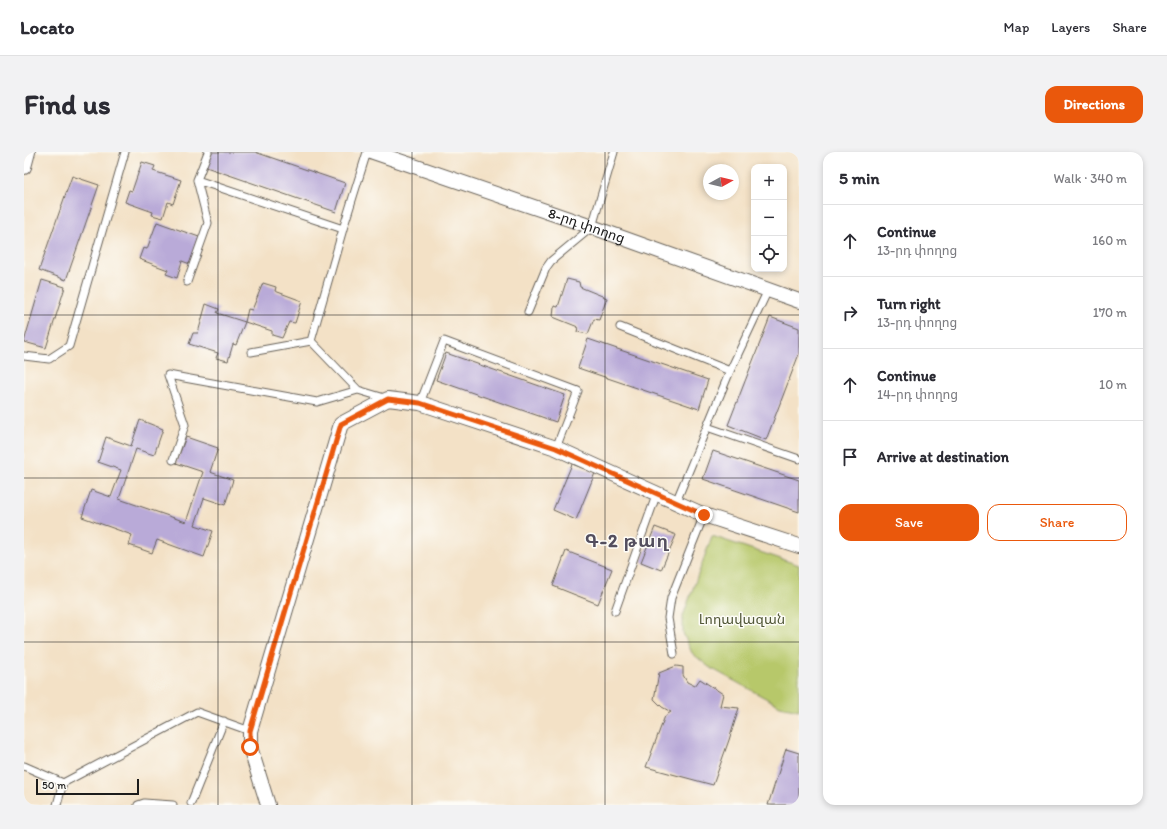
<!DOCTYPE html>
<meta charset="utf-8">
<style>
:root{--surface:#fff;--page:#f2f2f3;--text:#2b2b33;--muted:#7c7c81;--line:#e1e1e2;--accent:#ea580c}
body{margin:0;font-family:Itim,"Noto Sans Armenian",sans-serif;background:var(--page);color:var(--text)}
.controls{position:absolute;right:12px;top:12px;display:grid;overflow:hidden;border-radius:8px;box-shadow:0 2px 6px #0003}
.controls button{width:36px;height:36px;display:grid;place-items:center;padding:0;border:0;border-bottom:1px solid var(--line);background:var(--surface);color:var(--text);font:20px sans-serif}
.compass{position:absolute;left:679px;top:12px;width:36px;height:36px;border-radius:50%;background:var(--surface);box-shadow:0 2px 6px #0003;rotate:82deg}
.scale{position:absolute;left:12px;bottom:10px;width:103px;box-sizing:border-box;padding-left:4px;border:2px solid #1c1c1c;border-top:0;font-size:11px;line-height:14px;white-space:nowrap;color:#1c1c1c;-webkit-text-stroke:3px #fdfcf7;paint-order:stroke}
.stop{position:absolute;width:12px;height:12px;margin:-9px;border:3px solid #ea580c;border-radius:50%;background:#fff}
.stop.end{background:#ea580c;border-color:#fff;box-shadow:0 1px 4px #0008}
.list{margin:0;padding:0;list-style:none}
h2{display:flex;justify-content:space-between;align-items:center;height:52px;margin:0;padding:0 16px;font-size:17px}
h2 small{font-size:13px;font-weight:400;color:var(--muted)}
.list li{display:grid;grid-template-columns:26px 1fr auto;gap:12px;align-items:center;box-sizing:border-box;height:72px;padding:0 16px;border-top:1px solid var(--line)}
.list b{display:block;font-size:15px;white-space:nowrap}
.list p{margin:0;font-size:13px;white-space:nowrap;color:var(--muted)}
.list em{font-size:13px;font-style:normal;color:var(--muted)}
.actions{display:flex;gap:8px;padding:12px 16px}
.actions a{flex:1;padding:9px 0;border:1px solid var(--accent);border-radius:12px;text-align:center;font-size:14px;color:var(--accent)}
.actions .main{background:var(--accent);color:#fff}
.icon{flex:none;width:22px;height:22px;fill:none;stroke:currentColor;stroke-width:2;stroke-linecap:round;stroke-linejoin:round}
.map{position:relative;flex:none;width:775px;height:653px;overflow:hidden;border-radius:12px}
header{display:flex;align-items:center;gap:24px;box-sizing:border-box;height:56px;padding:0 20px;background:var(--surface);border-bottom:1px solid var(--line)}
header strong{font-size:19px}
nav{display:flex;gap:22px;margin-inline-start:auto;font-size:14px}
.intro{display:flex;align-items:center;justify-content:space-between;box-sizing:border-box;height:96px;padding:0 24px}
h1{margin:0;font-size:28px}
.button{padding:10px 18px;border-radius:12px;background:var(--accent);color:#fff;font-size:14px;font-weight:700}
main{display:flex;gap:24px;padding:0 24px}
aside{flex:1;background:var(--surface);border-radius:12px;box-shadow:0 2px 6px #0003}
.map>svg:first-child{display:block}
.green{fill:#b7c86b;stroke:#6a7244}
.building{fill:#b9aad8}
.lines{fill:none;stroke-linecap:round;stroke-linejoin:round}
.service-casing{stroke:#676158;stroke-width:9}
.minor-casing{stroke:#676158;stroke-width:16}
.service{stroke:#fff;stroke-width:7}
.minor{stroke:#fff;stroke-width:14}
.route{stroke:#ea580c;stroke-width:5}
.grid{fill:none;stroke:#1c1c1c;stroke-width:1;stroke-opacity:0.55}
.labels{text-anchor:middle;stroke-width:3;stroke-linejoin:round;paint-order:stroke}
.street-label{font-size:14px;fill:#1c1c1c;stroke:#fdfcf7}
.park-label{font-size:14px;fill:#525838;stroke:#fdfcf7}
.district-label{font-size:18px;font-weight:bold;letter-spacing:1px;fill:#534e5e;stroke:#fdfcf7}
</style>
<header>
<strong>Locato</strong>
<nav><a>Map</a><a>Layers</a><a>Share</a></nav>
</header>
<div class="intro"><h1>Find us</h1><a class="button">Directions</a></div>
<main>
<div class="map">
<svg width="775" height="653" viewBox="0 0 775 653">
<rect width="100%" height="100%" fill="#fdfcf7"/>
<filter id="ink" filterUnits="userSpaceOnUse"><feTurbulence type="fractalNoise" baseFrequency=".025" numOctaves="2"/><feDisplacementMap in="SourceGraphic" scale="8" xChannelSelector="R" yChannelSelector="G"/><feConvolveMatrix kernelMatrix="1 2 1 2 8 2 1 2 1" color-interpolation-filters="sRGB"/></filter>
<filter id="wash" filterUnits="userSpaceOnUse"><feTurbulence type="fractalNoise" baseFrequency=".012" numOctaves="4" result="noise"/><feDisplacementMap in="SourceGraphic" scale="16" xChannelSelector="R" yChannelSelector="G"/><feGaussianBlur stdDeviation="0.9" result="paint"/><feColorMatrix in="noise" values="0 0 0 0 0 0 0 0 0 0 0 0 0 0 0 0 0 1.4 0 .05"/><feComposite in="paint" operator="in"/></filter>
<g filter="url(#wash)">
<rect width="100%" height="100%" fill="#f3e1c6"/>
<path class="green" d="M 688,384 L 775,413 L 775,558 L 756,554 L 685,515 L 668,501 L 659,481 L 659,464 Z"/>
<g id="blocks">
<path class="building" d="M 187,0 L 231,0 L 321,31 L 312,60 L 182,15 Z
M 118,10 L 131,14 L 129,19 L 157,28 L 149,52 L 144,50 L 139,66 L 128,63 L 129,60 L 101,50 L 105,38 L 108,39 Z
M 48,24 L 75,33 L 42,128 L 15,118 Z
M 133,70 L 175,85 L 166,112 L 158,109 L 153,126 L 142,122 L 144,118 L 115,107 L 119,96 L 123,97 Z
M 543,127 L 555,130 L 556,135 L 583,146 L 575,168 L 570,167 L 564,182 L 553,180 L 554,175 L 529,165 L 530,154 L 534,155 Z
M 18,128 L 41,135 L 22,196 L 0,190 Z
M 239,131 L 252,135 L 251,139 L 278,149 L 271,171 L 265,170 L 258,186 L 248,183 L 248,179 L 221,170 L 224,157 L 228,158 Z
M 182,152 L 195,157 L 193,161 L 221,170 L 212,193 L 209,192 L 204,209 L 192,206 L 194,201 L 165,192 L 169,181 L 174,181 Z
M 746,165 L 775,176 L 775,202 L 742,288 L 704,273 Z
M 564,187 L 684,228 L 675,257 L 554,216 Z
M 422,201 L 541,243 L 532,270 L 412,228 Z
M 116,268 L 139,277 L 130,303 L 112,297 L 95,347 L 162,370 L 179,320 L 152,311 L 162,285 L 194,296 L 186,320 L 209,328 L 201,353 L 180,346 L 171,373 L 189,379 L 180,405 L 133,388 L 128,401 L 105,393 L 108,383 L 58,365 L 67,338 L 87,345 L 97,318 L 74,310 L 82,285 L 107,294 Z
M 689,299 L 775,328 L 775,360 L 679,327 Z
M 548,312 L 571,321 L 552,368 L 529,358 Z
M 631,375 L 652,383 L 637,418 L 617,410 Z
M 542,399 L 588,417 L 574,452 L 529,434 Z
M 652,514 L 659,515 L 659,523 L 663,530 L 671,534 L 676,527 L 699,542 L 696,554 L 715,556 L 705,588 L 689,633 L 622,615 L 641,564 L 647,560 L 638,555 L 630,547 L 635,521 Z
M 762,597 L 775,601 L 775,646 L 773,653 L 744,653 Z"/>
</g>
</g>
<g filter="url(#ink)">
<use href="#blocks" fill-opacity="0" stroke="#676158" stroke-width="1"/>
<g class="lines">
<g class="service-casing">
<path id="service" d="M 184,0 L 173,28 L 319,77 L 343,0
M 319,77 L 287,189 L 334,238
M 163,130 L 184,71 L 173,28
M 504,160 L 522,116 L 527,109 L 568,75 L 590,0
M 596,175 L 706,219
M 227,200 L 287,189
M 0,204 L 25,207 L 45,194 L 101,0
M 396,251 L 420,189 L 554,239 L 532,296
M 683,275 L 775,307
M 149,308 L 161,273 L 144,223 L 293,250 L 334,238 L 364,247
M 652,350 L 706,219 L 744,138
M 591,459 L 633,341
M 650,502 L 644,466 L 647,446 L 680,363
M 0,614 L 39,631
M 167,651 L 200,569
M 33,653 L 39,631 L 173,560 L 226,579
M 114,653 L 120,651 L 149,653"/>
</g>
<g class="minor-casing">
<g id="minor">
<path id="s1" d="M 349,0 L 568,75 L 775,149"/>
<path d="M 0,15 L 4,0"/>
<path d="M 244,653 L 226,595 L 226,579 L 317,272 L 364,247 L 396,251 L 532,296 L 680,363 L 775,394"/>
</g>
</g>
<use href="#service" class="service"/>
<use href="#minor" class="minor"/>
</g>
</g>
<g class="lines" filter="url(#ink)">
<path class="route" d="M 226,595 L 226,579 L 317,272 L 364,247 L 396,251 L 532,296 L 680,363"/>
</g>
<path class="grid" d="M 194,0 L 194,653M 388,0 L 388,653M 581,0 L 581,653M 0,163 L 775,163M 0,326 L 775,326M 0,490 L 775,490"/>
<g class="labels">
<g class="street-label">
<text dy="5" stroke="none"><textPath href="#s1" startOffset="226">8-րդ փողոց</textPath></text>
</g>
<g class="park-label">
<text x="718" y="472">Լողավազան</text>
</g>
<g class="district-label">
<text x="603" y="395">Գ-2 թաղ</text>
</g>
</g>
</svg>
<div class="controls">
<button>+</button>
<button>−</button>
<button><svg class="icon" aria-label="locate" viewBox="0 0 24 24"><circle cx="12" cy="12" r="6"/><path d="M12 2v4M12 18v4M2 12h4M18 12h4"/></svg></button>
</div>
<svg class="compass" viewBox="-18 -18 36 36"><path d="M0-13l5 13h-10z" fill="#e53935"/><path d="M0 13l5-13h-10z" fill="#7c7c81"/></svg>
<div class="scale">50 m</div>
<div class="stop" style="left:226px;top:595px"></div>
<div class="stop end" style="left:680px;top:363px"></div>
</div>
<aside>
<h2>5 min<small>Walk · 340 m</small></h2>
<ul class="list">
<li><svg class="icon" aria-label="ahead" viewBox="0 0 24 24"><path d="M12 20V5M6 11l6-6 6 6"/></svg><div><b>Continue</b><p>13-րդ փողոց</p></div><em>160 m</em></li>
<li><svg class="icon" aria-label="right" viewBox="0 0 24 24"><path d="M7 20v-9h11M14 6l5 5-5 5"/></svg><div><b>Turn right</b><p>13-րդ փողոց</p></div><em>170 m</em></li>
<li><svg class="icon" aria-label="ahead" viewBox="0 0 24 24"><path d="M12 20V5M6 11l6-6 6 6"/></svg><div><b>Continue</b><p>14-րդ փողոց</p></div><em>10 m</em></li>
<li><svg class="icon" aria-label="arrive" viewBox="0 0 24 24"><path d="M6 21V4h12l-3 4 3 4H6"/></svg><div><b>Arrive at destination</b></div></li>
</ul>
<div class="actions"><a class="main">Save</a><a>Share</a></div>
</aside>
</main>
